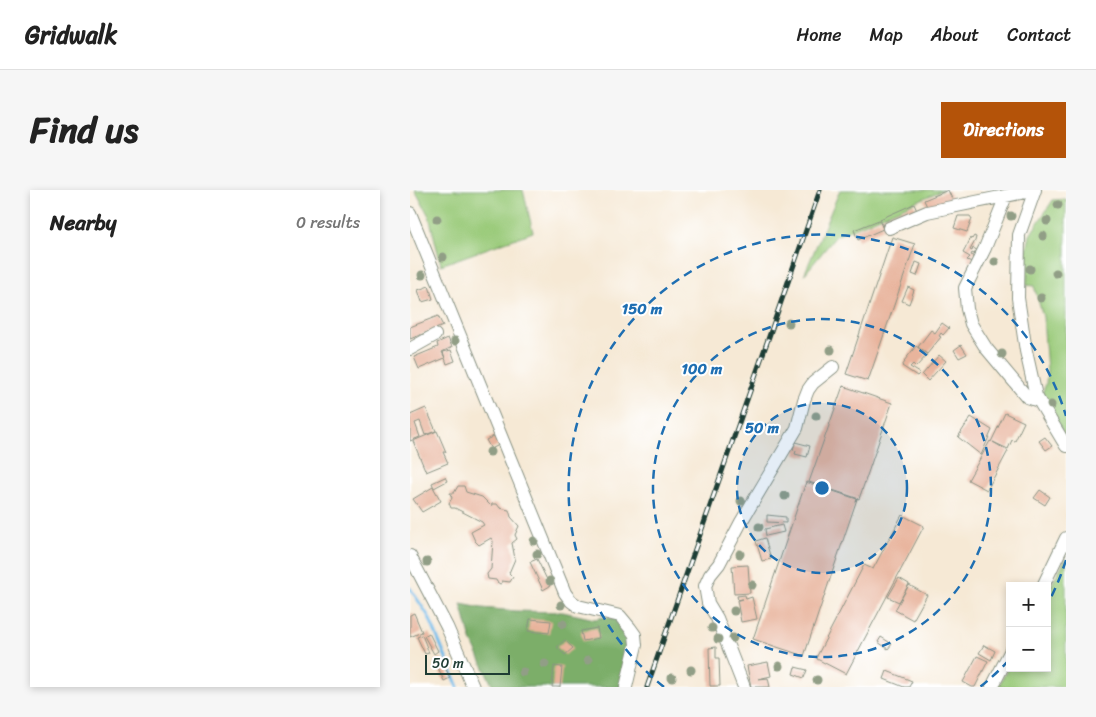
<!DOCTYPE html>
<meta charset="utf-8">
<style>
:root{--surface:#fff;--page:#f6f6f6;--text:#222;--muted:#767676;--line:#e0e0e0;--accent:#b45309}
body{margin:0;font-family:Sriracha,sans-serif;background:var(--page);color:var(--text)}
.controls{position:absolute;right:15px;bottom:15px;display:grid;overflow:hidden;border-radius:0px;box-shadow:0 2px 8px #0003}
.controls button{width:45px;height:45px;display:grid;place-items:center;padding:0;border:0;border-bottom:1px solid var(--line);background:var(--surface);color:var(--text);font:25px sans-serif}
.scale{position:absolute;left:15px;bottom:12px;width:85px;box-sizing:border-box;padding-left:5px;border:2px solid #1f3d34;border-top:0;font-size:14px;line-height:18px;white-space:nowrap;color:#1f3d34;-webkit-text-stroke:4px #fff;paint-order:stroke}
.list{margin:0;padding:0;list-style:none}
h2{display:flex;justify-content:space-between;align-items:center;height:65px;margin:0;padding:0 20px;font-size:21px}
h2 small{font-size:16px;font-weight:400;color:var(--muted)}
.map{position:relative;flex:none;width:656px;height:497px;overflow:hidden;border-radius:0px}
header{display:flex;align-items:center;gap:30px;box-sizing:border-box;height:70px;padding:0 25px;background:var(--surface);border-bottom:1px solid var(--line)}
header strong{font-size:24px}
nav{display:flex;gap:28px;margin-inline-start:auto;font-size:18px}
.intro{display:flex;align-items:center;justify-content:space-between;box-sizing:border-box;height:120px;padding:0 30px}
h1{margin:0;font-size:35px}
.button{padding:12px 22px;border-radius:0px;background:var(--accent);color:#fff;font-size:18px;font-weight:700}
main{display:flex;gap:30px;padding:0 30px}
aside{flex:1;background:var(--surface);border-radius:0px;box-shadow:0 2px 8px #0003}
.map>svg:first-child{display:block}
.green{fill:#9aca79;stroke:#5c8456}
.forest{fill:#7bae69;stroke:#4d764e}
.lines{fill:none;stroke-linecap:round;stroke-linejoin:round}
.stream{stroke:#72bceb;stroke-width:3}
.building{fill:#e8b49c}
.minor-casing{stroke:#8a9384;stroke-width:14}
.minor{stroke:#fff;stroke-width:12}
.rail-casing{stroke:#1f3d34;stroke-width:5}
.rail{stroke:#fff;stroke-width:3;stroke-dasharray:9;stroke-linecap:butt}
.tree{fill:#919e86}
.ring{fill:none;stroke:#1f6fb2;stroke-width:2.5;stroke-dasharray:9 6}
.centre{fill:#1f6fb2;stroke:#fff;stroke-width:2.5}
.ring-label{font-size:15px;text-anchor:middle;font-weight:bold;fill:#1f6fb2;stroke:#fff;stroke-width:4;stroke-linejoin:round;paint-order:stroke}
</style>
<header>
<strong>Gridwalk</strong>
<nav><a>Home</a><a>Map</a><a>About</a><a>Contact</a></nav>
</header>
<div class="intro"><h1>Find us</h1><a class="button">Directions</a></div>
<main>
<aside>
<h2>Nearby<small>0 results</small></h2>
<ul class="list">
</ul>
</aside>
<div class="map">
<svg width="656" height="497" viewBox="0 0 656 497">
<rect width="100%" height="100%" fill="#fff"/>
<filter id="ink" filterUnits="userSpaceOnUse"><feTurbulence type="fractalNoise" baseFrequency=".02" numOctaves="2"/><feDisplacementMap in="SourceGraphic" scale="10" xChannelSelector="R" yChannelSelector="G"/><feConvolveMatrix kernelMatrix="1 2 1 2 8 2 1 2 1" color-interpolation-filters="sRGB"/></filter>
<filter id="wash" filterUnits="userSpaceOnUse"><feTurbulence type="fractalNoise" baseFrequency=".0096" numOctaves="4" result="noise"/><feDisplacementMap in="SourceGraphic" scale="20" xChannelSelector="R" yChannelSelector="G"/><feGaussianBlur stdDeviation="1.12" result="paint"/><feColorMatrix in="noise" values="0 0 0 0 0 0 0 0 0 0 0 0 0 0 0 0 0 1.4 0 .05"/><feComposite in="paint" operator="in"/></filter>
<g filter="url(#wash)">
<rect width="100%" height="100%" fill="#f6e9d5"/>
<path class="green" d="M 5,0 L 113,0 L 123,42 L 31,75 L 19,26 Z
M 430,0 L 533,0 L 426,46 L 394,85 Z
M 656,9 L 656,247 L 631,205 L 636,194 L 637,180 L 633,127 L 624,96 L 614,95 L 612,84 L 620,45 L 643,10 Z
M 656,368 L 656,497 L 588,497 L 600,474 L 600,478 L 637,478 L 637,403 Z"/>
<path class="forest" d="M 51,414 L 72,418 L 106,421 L 153,422 L 185,429 L 194,427 L 207,429 L 222,449 L 221,497 L 83,497 L 61,450 Z"/>
<g class="lines">
<path class="stream" d="M 0,398 L 19,427 L 48,497"/>
</g>
<g id="blocks">
<path class="building" d="M 538,0 L 543,11 L 519,21 L 514,10 Z
M 504,14 L 508,23 L 474,39 L 470,29 Z
M 548,26 L 560,26 L 562,29 L 557,42 L 544,38 Z
M 469,30 L 473,39 L 448,50 L 444,40 Z
M 564,46 L 566,47 L 565,51 L 560,60 L 562,61 L 563,58 L 567,60 L 564,64 L 562,63 L 561,65 L 563,66 L 562,72 L 557,70 L 560,67 L 553,63 L 561,48 L 562,49 Z
M 482,47 L 505,54 L 458,191 L 436,184 Z
M 506,72 L 511,74 L 507,86 L 502,84 Z
M 19,96 L 23,109 L 12,112 L 8,100 Z
M 498,97 L 504,100 L 499,114 L 492,111 Z
M 28,126 L 33,136 L 0,149 L 0,137 Z
M 532,133 L 539,138 L 533,145 L 531,143 L 529,146 L 531,147 L 517,164 L 508,157 L 521,140 L 525,143 Z
M 38,148 L 42,157 L 32,162 L 35,168 L 9,179 L 4,167 L 28,157 L 27,153 Z
M 551,155 L 557,164 L 549,168 L 544,160 Z
M 506,156 L 517,165 L 506,177 L 503,174 L 500,177 L 510,183 L 507,186 L 492,176 L 495,172 L 494,171 Z
M 41,160 L 45,171 L 37,174 L 33,162 Z
M 529,165 L 536,171 L 518,191 L 512,185 Z
M 433,196 L 482,213 L 449,309 L 399,292 Z
M 16,218 L 26,241 L 15,245 L 10,231 L 5,233 L 10,247 L 0,251 L 0,225 Z
M 595,223 L 614,232 L 605,251 L 602,250 L 598,259 L 583,252 L 598,261 L 577,300 L 558,290 L 580,251 L 581,252 Z
M 561,227 L 582,240 L 571,265 L 548,247 Z
M 27,241 L 36,262 L 33,262 L 38,273 L 16,282 L 3,251 Z
M 86,245 L 91,254 L 81,259 L 76,250 Z
M 635,247 L 642,256 L 636,260 L 629,251 Z
M 385,252 L 400,256 L 397,267 L 385,264 L 386,261 L 383,260 Z
M 35,287 L 37,291 L 24,298 L 22,293 Z
M 396,292 L 447,309 L 394,466 L 343,449 Z
M 48,296 L 54,296 L 56,302 L 72,307 L 81,316 L 82,314 L 87,314 L 90,318 L 99,320 L 101,327 L 109,336 L 105,345 L 107,349 L 102,353 L 105,369 L 99,383 L 103,387 L 100,392 L 92,391 L 92,393 L 90,394 L 87,392 L 86,390 L 78,389 L 77,384 L 81,379 L 83,351 L 81,348 L 69,355 L 65,351 L 61,342 L 74,335 L 72,332 L 45,318 L 41,318 L 39,313 L 42,308 L 40,303 L 44,303 Z
M 23,297 L 31,311 L 12,322 L 3,309 Z
M 630,300 L 640,307 L 635,315 L 624,308 Z
M 357,325 L 376,327 L 376,333 L 357,332 Z
M 492,325 L 514,336 L 436,484 L 407,469 L 407,466 L 454,375 L 463,379 Z
M 372,335 L 374,342 L 356,346 L 355,339 Z
M 355,348 L 361,369 L 352,371 L 346,351 Z
M 127,369 L 140,396 L 133,400 L 120,372 Z
M 338,375 L 340,403 L 324,404 L 322,376 Z
M 489,388 L 499,394 L 489,412 L 478,407 Z
M 499,395 L 517,405 L 503,430 L 485,420 Z
M 335,405 L 336,409 L 342,407 L 347,429 L 331,432 L 327,410 L 333,409 L 328,410 L 327,406 Z
M 4,423 L 12,442 L 0,447 L 0,425 Z
M 120,429 L 141,431 L 139,443 L 118,441 Z
M 187,438 L 189,448 L 173,451 L 171,441 Z
M 19,443 L 28,461 L 24,464 L 14,446 Z
M 12,445 L 19,463 L 15,464 L 7,447 Z
M 471,447 L 482,454 L 478,459 L 468,452 Z
M 155,450 L 163,458 L 155,465 L 147,457 Z
M 574,455 L 585,461 L 581,470 L 569,463 Z
M 306,457 L 306,468 L 309,468 L 310,496 L 300,496 L 299,458 Z
M 567,466 L 578,471 L 565,497 L 562,497 L 553,492 Z
M 31,468 L 40,488 L 34,491 L 25,471 Z
M 358,472 L 361,486 L 348,489 L 358,488 L 360,497 L 341,497 L 337,476 Z
M 144,476 L 152,477 L 150,497 L 142,497 Z
M 385,477 L 397,480 L 394,488 L 383,484 Z
M 477,481 L 502,491 L 499,497 L 494,497 L 474,489 Z"/>
</g>
</g>
<g filter="url(#ink)">
<use href="#blocks" fill-opacity="0" stroke="#8a9384" stroke-width="1"/>
<g class="lines">
<g class="minor-casing">
<path id="minor" d="M 625,0 L 609,45 L 608,108 L 616,161 L 626,206 L 656,256
M 596,6 L 575,58 L 555,98 L 557,119 L 561,134 L 576,158 L 617,207 L 629,211
M 0,23 L 155,403 L 161,411 L 168,416 L 210,426 L 220,438 L 225,445 L 226,455 L 216,497
M 479,38 L 517,22 L 625,0
M 0,159 L 25,145
M 0,366 L 37,437 L 63,497
M 633,396 L 656,348
M 334,497 L 307,428 L 298,413 L 295,396 L 300,385 L 309,374 L 331,332 L 387,238 L 394,210 L 398,200 L 403,193 L 423,177
M 582,497 L 600,462"/>
</g>
<use href="#minor" class="minor"/>
<g class="rail-casing">
<path id="rail" d="M 237,497 L 410,0"/>
</g>
<use href="#rail" class="rail"/>
</g>
<g class="tree">
<circle cx="648" cy="15" r="4.5"/>
<circle cx="601" cy="26" r="4.5"/>
<circle cx="27" cy="29" r="4.5"/>
<circle cx="637" cy="31" r="4.5"/>
<circle cx="633" cy="46" r="4.5"/>
<circle cx="33" cy="67" r="4.5"/>
<circle cx="585" cy="72" r="4.5"/>
<circle cx="620" cy="79" r="4.5"/>
<circle cx="646" cy="83" r="4.5"/>
<circle cx="12" cy="85" r="4.5"/>
<circle cx="631" cy="108" r="4.5"/>
<circle cx="379" cy="133" r="4.5"/>
<circle cx="45" cy="151" r="4.5"/>
<circle cx="421" cy="160" r="4.5"/>
<circle cx="592" cy="164" r="4.5"/>
<circle cx="641" cy="215" r="4.5"/>
<circle cx="406" cy="226" r="4.5"/>
<circle cx="80" cy="262" r="4.5"/>
<circle cx="375" cy="306" r="4.5"/>
<circle cx="331" cy="311" r="4.5"/>
<circle cx="349" cy="337" r="4.5"/>
<circle cx="124" cy="351" r="4.5"/>
<circle cx="127" cy="364" r="4.5"/>
<circle cx="330" cy="364" r="4.5"/>
<circle cx="17" cy="372" r="4.5"/>
<circle cx="140" cy="391" r="4.5"/>
<circle cx="342" cy="395" r="4.5"/>
<circle cx="151" cy="415" r="4.5"/>
<circle cx="324" cy="421" r="4.5"/>
<circle cx="153" cy="434" r="4.5"/>
<circle cx="302" cy="438" r="4.5"/>
<circle cx="323" cy="448" r="4.5"/>
<circle cx="308" cy="449" r="4.5"/>
<circle cx="178" cy="470" r="4.5"/>
<circle cx="135" cy="474" r="4.5"/>
<circle cx="369" cy="476" r="4.5"/>
<circle cx="281" cy="480" r="4.5"/>
<circle cx="113" cy="482" r="4.5"/>
<circle cx="262" cy="488" r="4.5"/>
<circle cx="407" cy="490" r="4.5"/>
</g>
</g>
<circle cx="412" cy="298" r="85" fill="#1f6fb2" fill-opacity=".12"/>
<g class="ring">
<circle cx="412" cy="298" r="85"/>
<circle cx="412" cy="298" r="169"/>
<path d="M656 370A254 254 0 0 1 637 415M599 470A254 254 0 0 1 570 497M254 497A254 254 0 1 1 656 226"/>
</g>
<circle cx="412" cy="298" r="8" class="centre"/>
<g class="ring-label">
<text x="232" y="124">150 m</text>
<text x="292" y="184">100 m</text>
<text x="352" y="243">50 m</text>
</g>
</svg>
<div class="controls">
<button>+</button>
<button>−</button>
</div>
<div class="scale">50 m</div>
</div>
</main>
